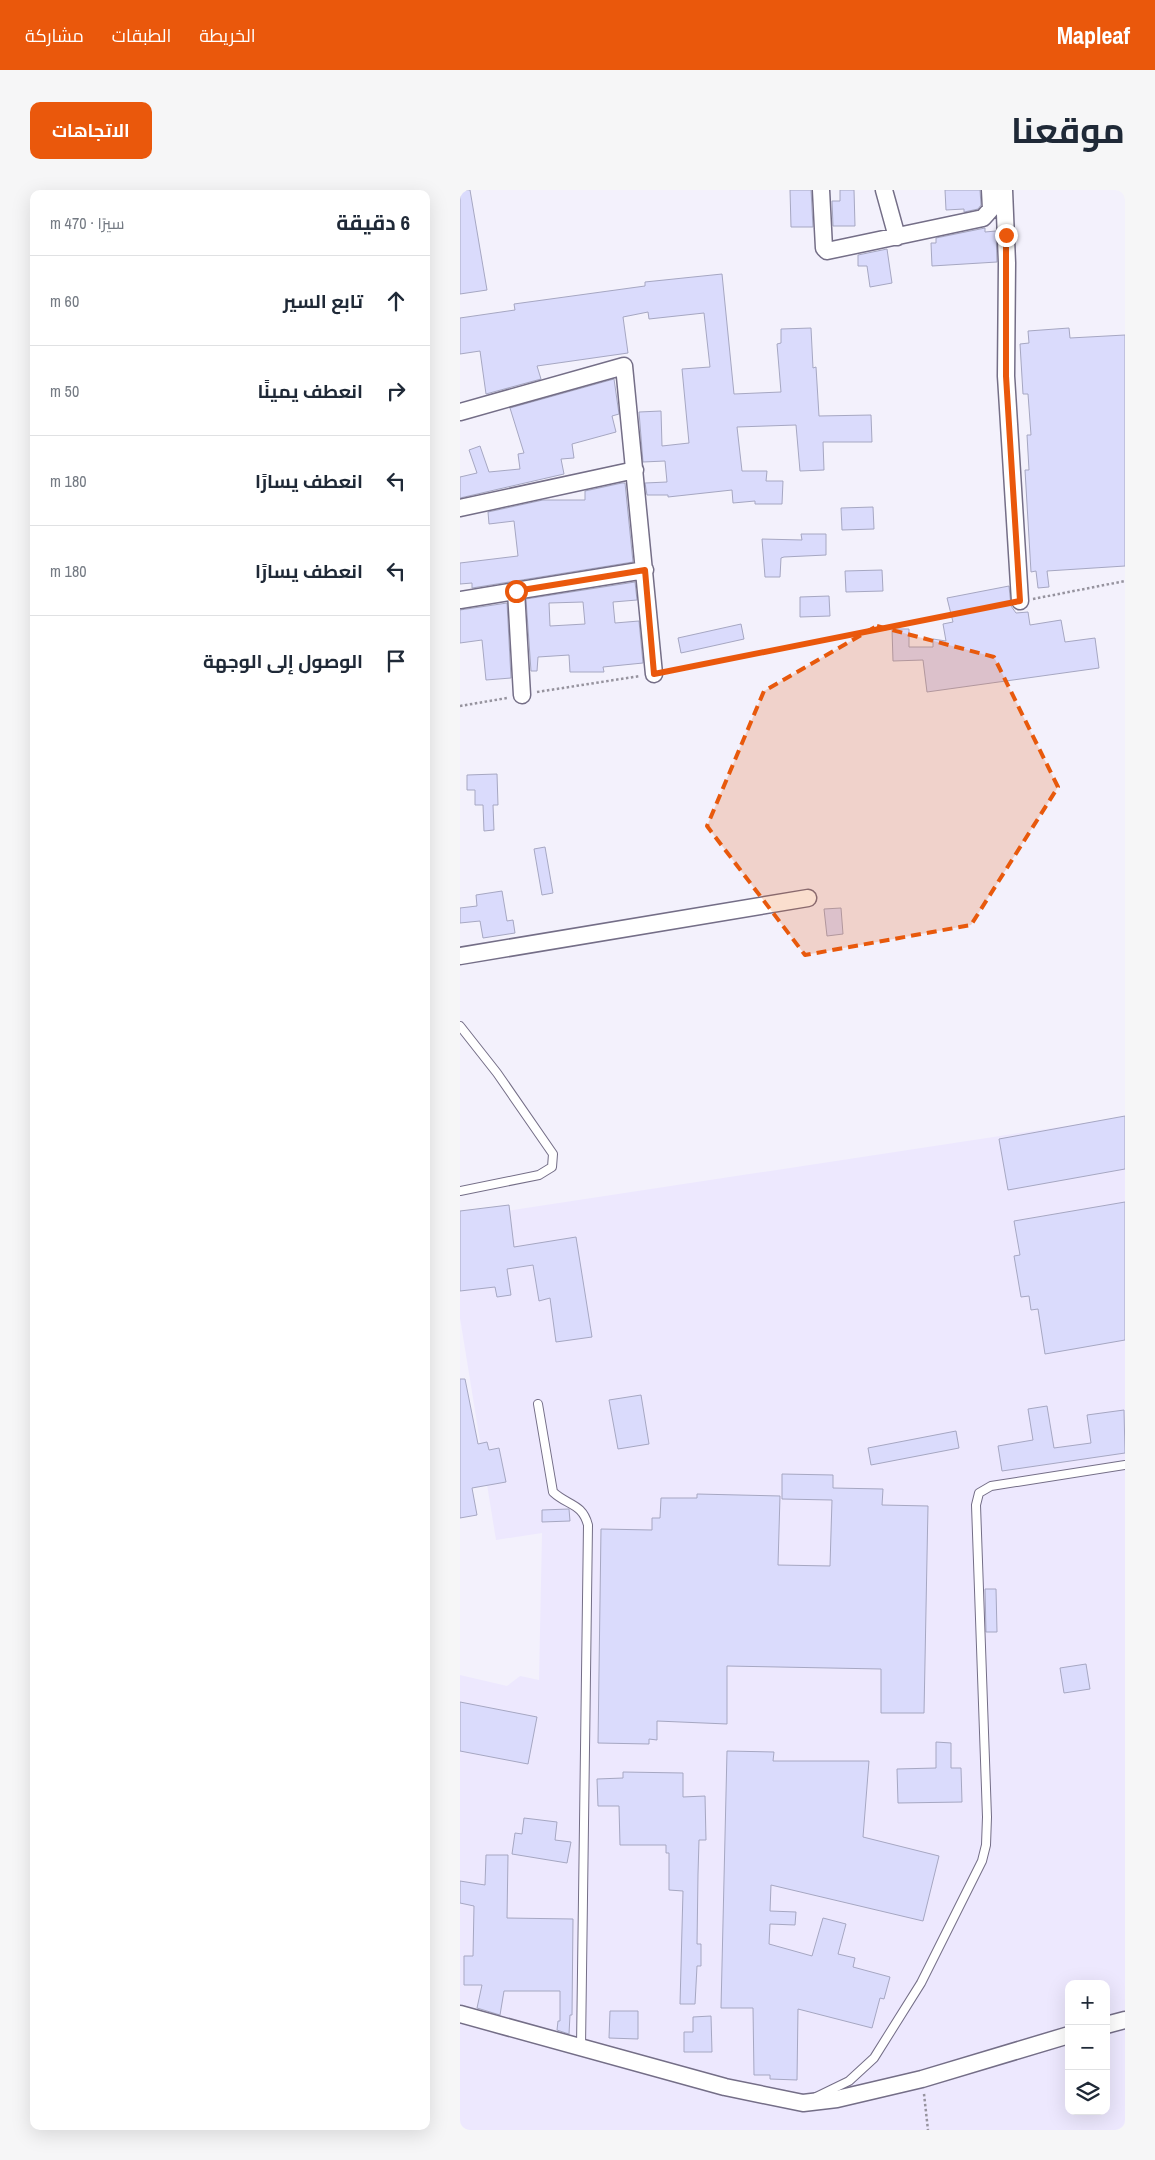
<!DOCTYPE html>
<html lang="ar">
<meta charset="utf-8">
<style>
:root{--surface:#fff;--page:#f6f6f7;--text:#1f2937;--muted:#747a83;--line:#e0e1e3;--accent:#ea580c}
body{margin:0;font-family:"Archivo Narrow",Cairo,sans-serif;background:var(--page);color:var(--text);direction:rtl}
.controls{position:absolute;right:15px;bottom:15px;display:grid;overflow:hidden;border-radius:10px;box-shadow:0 5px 20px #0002}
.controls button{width:45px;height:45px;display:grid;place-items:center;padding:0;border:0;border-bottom:1px solid var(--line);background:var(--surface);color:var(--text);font:25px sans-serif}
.stop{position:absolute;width:15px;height:15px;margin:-11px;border:4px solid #ea580c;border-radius:50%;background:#fff}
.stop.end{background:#ea580c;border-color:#fff;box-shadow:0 1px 5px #0008}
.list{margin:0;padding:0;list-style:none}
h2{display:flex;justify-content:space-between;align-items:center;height:65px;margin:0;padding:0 20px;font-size:21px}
h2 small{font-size:16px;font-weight:400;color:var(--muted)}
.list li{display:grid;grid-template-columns:32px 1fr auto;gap:15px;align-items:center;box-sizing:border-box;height:90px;padding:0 20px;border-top:1px solid var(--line)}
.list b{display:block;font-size:19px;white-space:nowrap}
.list em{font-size:16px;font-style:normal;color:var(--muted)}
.icon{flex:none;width:28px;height:28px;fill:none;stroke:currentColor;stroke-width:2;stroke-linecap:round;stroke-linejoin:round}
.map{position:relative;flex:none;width:665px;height:1940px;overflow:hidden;direction:ltr;border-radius:10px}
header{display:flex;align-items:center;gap:30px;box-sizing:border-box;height:70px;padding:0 25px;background:var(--accent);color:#fff}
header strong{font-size:24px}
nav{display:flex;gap:28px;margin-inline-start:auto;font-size:18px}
.intro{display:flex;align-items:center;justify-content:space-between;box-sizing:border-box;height:120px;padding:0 30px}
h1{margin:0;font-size:35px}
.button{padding:12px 22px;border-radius:10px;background:var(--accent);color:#fff;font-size:18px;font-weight:700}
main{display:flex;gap:30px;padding:0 30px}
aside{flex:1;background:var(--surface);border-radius:10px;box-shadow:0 5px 20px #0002}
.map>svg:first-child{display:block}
.built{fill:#ede8fe;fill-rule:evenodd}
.building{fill:#dadbfc;stroke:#a6a7c2;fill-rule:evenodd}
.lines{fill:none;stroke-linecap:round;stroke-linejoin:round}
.lane-casing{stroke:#746e87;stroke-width:10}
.street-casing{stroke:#746e87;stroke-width:19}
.path{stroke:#96939e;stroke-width:2.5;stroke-dasharray:2.5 2.5;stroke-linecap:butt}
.lane{stroke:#fff;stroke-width:8}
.street{stroke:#fff;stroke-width:16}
.route{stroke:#ea580c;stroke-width:6}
.marked{fill:#e8590c;fill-opacity:0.2;stroke:#e8590c;stroke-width:4;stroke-dasharray:10 6;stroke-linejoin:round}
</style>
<header>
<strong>Mapleaf</strong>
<nav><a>الخريطة</a><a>الطبقات</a><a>مشاركة</a></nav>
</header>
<div class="intro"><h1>موقعنا</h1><a class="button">الاتجاهات</a></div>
<main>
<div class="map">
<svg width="665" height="1940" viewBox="0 0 665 1940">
<rect width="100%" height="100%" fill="#f3f1fc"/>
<path class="built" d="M 665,927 L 665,1940 L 0,1940 L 0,1485 L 47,1496 L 60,1486 L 79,1490 L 82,1343 L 36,1350 L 0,1128 L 0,1028 ZM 609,1794 L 646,1794 L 646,1921 L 609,1921 Z"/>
<path class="building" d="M 0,0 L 10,0 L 27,100 L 0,104 Z
M 330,0 L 351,0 L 353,37 L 331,37 Z
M 380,0 L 394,0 L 395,36 L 373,36 L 372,11 L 380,11 Z
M 485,0 L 520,0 L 521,15 L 518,19 L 504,22 L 504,19 L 486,20 Z
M 525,38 L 525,42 L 536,41 L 537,72 L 472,76 L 471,53 L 476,53 L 476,48 Z
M 427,59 L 432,93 L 410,97 L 407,76 L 398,76 L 398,65 Z
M 262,84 L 274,204 L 321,202 L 317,154 L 321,153 L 321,139 L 351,138 L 353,178 L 356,177 L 359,226 L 411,225 L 412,252 L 363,252 L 364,280 L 340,281 L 336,235 L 277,237 L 282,281 L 307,281 L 306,291 L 323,291 L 322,314 L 295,314 L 295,311 L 273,313 L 272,300 L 208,307 L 208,305 L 187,305 L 185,293 L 207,292 L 205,271 L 183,272 L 179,222 L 201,221 L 202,256 L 229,253 L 222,179 L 250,177 L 244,123 L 189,129 L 188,122 L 163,127 L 168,163 L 77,176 L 81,189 L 26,204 L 20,161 L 0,164 L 0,128 L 55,120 L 54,114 L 185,96 L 185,92 Z
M 609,138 L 610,148 L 665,145 L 665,376 L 587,381 L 589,397 L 578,398 L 576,381 L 571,382 L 565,280 L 569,280 L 567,245 L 571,245 L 568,204 L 563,204 L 560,154 L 569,153 L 568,141 Z
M 154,189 L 159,224 L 152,226 L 156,242 L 112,254 L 114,268 L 101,269 L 104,284 L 0,308 L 0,287 L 17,283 L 9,260 L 20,256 L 29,282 L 60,279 L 58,264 L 64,263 L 50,218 Z
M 162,293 L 165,293 L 173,372 L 12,398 L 12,393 L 0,394 L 0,373 L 58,366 L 54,331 L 29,334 L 28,322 L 83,310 L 125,310 L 125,301 Z
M 413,317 L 414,339 L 382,340 L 381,318 Z
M 341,344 L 366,344 L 366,365 L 324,367 L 321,368 L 320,387 L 305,387 L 302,349 L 342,350 Z
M 422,380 L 423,401 L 386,402 L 385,381 Z
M 175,392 L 177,410 L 153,412 L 155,433 L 179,431 L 183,473 L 143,477 L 144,482 L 110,482 L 109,465 L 78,467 L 77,481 L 71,481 L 66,409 ZM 123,412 L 125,434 L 90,436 L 89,413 Z
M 549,396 L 551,416 L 556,423 L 568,422 L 570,435 L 601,430 L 605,452 L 635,448 L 639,478 L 467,502 L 463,470 L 433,471 L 432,439 L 449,439 L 449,457 L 473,457 L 473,449 L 486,451 L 483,434 L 493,432 L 487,408 Z
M 369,406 L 370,426 L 340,427 L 340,407 Z
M 47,413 L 51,488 L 26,490 L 22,450 L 0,453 L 0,420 Z
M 281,434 L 284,449 L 221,463 L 218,448 Z
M 37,584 L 38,615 L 33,615 L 34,640 L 24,641 L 23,615 L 15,615 L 15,600 L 7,600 L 7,585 Z
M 85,657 L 93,703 L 82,705 L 74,659 Z
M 42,701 L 47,731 L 53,730 L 55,743 L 23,748 L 20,731 L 0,733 L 0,718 L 17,716 L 16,705 Z
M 381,718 L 383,744 L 367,746 L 364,719 Z
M 665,926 L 665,979 L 548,1000 L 539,949 Z
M 665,1012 L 665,1150 L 585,1164 L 578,1119 L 571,1120 L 569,1106 L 561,1107 L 554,1066 L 560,1065 L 554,1031 Z
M 49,1015 L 54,1057 L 116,1047 L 132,1147 L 96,1152 L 90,1108 L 79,1111 L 73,1075 L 47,1079 L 51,1105 L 37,1107 L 35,1097 L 0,1101 L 0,1021 Z
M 0,1189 L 5,1189 L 18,1254 L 27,1252 L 29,1260 L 39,1258 L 46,1292 L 12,1298 L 17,1325 L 0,1328 Z
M 181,1205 L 189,1254 L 158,1259 L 149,1210 Z
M 587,1216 L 594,1258 L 631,1253 L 627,1225 L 664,1220 L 665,1263 L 542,1281 L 538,1256 L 573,1250 L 568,1219 Z
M 496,1241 L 499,1258 L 411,1275 L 408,1258 Z
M 322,1284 L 373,1285 L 373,1298 L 423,1299 L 422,1315 L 468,1316 L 464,1523 L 421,1523 L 421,1479 L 267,1476 L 267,1534 L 197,1531 L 197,1550 L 189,1549 L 189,1554 L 138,1553 L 141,1339 L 192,1340 L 192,1328 L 200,1328 L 201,1308 L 237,1308 L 237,1304 L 320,1306 L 318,1375 L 370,1376 L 372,1310 L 322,1309 Z
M 82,1320 L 109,1319 L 110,1331 L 82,1332 Z
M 525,1399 L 536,1399 L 537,1442 L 526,1442 Z
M 626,1474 L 630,1499 L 604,1503 L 600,1478 Z
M 0,1512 L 77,1527 L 68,1574 L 0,1561 Z
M 476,1552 L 491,1553 L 491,1578 L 501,1578 L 502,1612 L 438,1613 L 437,1579 L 476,1578 Z
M 267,1561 L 314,1562 L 313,1571 L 409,1571 L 403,1647 L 479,1666 L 463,1731 L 311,1695 L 310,1721 L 336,1722 L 335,1735 L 310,1734 L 309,1754 L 352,1766 L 363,1728 L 386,1734 L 378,1764 L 395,1768 L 393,1777 L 430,1787 L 424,1809 L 420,1808 L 412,1838 L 338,1819 L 337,1890 L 310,1889 L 310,1885 L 294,1885 L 293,1818 L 261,1818 Z
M 163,1582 L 223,1583 L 223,1607 L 245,1606 L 246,1650 L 239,1650 L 238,1684 L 237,1754 L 241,1754 L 241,1776 L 237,1776 L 235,1814 L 220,1814 L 223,1701 L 209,1700 L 209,1663 L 206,1663 L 206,1655 L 160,1655 L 159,1616 L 138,1616 L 137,1589 L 163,1588 Z
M 64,1628 L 97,1632 L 95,1650 L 111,1652 L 107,1673 L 52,1664 L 55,1643 L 62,1644 Z
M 26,1665 L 48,1665 L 47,1728 L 113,1729 L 112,1825 L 110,1825 L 109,1844 L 97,1840 L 98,1831 L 100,1831 L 100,1801 L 44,1801 L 40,1825 L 17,1818 L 22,1795 L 4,1795 L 4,1766 L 13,1766 L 14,1716 L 0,1713 L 0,1691 L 25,1695 Z
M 150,1821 L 178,1821 L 178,1849 L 149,1848 Z
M 251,1826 L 252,1862 L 224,1862 L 224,1842 L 233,1842 L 233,1827 Z"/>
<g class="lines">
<g class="lane-casing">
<path id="lane" d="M 0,836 L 37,883 L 93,964 L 92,977 L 79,985 L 0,1001
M 78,1214 L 93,1302 C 108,1316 122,1313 128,1335 L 121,1857
M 356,1907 L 389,1891 L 414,1868 L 461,1793 L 522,1671 L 526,1655 L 527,1627 L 516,1315 L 519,1303 L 531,1296 L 665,1275"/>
</g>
<g class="street-casing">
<path id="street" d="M 361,0 L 364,58 L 367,61 L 523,28 L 531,19 L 530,0
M 424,0 L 437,47
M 544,0 L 547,73 L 546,186 L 560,411
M 0,222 L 164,176 L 194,484
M 0,318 L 175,280
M 56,401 L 62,505
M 0,410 L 185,380
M 0,766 L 348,708
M 0,1824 L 265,1897 L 343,1913 L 377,1909 L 462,1889 L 609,1845
M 646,1835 L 665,1830"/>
</g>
<path class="path" d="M 573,409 L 665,391
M 208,481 L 546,414
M 77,502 L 180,486
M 0,516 L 47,508
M 464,1904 L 468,1940"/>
<use href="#lane" class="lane"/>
<use href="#street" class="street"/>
</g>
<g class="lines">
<path class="route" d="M 56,401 L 185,380 L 194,484 L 560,411 L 546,186 L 546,45"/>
</g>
<path class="marked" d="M 417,436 L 534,467 L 598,597 L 511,735 L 345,765 L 247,636 L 304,501 Z"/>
</svg>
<div class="controls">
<button>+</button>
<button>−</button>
<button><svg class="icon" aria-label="layers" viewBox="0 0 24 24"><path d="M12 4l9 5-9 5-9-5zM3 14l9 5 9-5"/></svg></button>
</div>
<div class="stop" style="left:56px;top:401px"></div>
<div class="stop end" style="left:546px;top:45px"></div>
</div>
<aside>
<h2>6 دقيقة<small>سيرًا · 470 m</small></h2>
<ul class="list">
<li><svg class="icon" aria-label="ahead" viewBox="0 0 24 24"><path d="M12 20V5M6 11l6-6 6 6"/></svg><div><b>تابع السير</b></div><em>60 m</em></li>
<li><svg class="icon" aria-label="right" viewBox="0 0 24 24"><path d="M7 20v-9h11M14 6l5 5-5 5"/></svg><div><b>انعطف يمينًا</b></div><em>50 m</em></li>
<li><svg class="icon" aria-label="left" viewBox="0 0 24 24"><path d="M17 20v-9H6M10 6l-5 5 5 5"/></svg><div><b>انعطف يسارًا</b></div><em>180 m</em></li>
<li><svg class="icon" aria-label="left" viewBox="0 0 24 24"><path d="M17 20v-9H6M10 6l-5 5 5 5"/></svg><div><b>انعطف يسارًا</b></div><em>180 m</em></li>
<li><svg class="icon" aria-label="arrive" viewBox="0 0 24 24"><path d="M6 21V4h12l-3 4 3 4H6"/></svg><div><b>الوصول إلى الوجهة</b></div></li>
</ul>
</aside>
</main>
